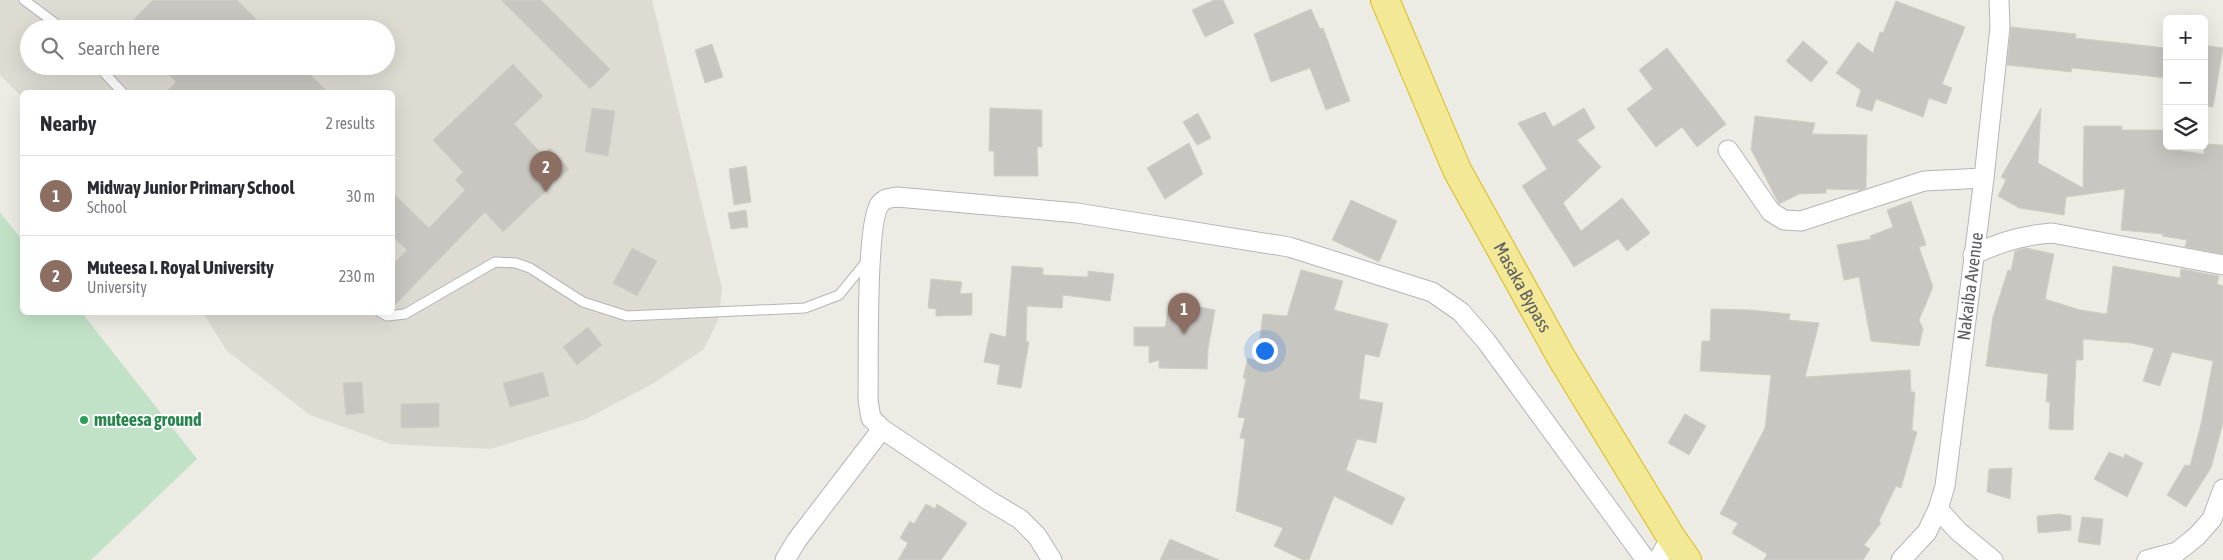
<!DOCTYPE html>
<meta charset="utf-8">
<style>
:root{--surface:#fff;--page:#f2f2f3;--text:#2b2b33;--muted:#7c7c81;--line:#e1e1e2;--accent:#0f766e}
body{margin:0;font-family:"Asap Condensed",sans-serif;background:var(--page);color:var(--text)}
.controls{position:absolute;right:15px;top:15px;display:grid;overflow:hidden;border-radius:8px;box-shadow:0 5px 20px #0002}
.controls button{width:45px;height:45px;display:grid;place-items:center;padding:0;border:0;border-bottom:1px solid var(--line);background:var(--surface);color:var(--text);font:25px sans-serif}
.you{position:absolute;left:1264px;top:350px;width:18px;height:18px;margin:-12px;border:4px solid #fff;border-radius:50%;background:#1a73e8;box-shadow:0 0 0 8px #1a73e833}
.badge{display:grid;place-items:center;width:32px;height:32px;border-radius:50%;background:var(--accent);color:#fff;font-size:16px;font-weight:700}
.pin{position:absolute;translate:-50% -41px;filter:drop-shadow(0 1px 2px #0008)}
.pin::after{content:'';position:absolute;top:26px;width:18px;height:15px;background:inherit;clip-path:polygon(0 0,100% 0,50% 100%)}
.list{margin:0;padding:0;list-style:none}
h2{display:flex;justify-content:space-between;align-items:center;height:65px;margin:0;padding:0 20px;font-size:21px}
h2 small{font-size:16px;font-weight:400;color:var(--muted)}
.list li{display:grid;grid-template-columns:32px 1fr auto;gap:15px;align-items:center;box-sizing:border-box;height:80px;padding:0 20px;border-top:1px solid var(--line)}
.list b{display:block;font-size:19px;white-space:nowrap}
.list p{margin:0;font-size:16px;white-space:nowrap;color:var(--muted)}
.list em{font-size:16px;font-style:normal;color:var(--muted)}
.icon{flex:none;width:28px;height:28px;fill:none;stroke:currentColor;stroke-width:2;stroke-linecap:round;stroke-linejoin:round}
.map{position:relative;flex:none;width:2223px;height:560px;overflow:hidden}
.search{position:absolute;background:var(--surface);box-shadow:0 5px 20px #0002;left:20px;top:20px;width:375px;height:55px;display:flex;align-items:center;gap:12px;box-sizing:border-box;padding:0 18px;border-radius:28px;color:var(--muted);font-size:19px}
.panel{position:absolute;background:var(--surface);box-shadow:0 5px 20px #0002;left:20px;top:90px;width:375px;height:225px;border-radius:8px}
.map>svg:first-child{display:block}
.education{fill:#dddbd2;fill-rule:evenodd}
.green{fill:#c2e2c7}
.building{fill:#c8c6c0;stroke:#d1cfc3}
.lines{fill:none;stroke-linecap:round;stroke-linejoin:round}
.lane-casing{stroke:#b4b5ba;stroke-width:11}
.street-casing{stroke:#b4b5ba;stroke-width:21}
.highway-casing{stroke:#dcba15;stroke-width:30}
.lane{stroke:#fff;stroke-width:9}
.street{stroke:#fff;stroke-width:19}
.highway{stroke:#f3e895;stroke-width:28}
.leisure-dot{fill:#2e9e5b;stroke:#fff;stroke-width:2}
.labels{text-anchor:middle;stroke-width:4;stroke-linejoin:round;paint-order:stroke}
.street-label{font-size:18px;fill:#5c5e63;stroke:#fff}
.leisure-label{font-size:18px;font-weight:bold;fill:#27864d;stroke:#fff;text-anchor:start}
</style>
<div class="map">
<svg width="2223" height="560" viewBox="0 0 2223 560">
<rect width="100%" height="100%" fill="#edece4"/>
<path class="education" d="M 0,0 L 652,0 L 722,288 L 719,318 L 704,349 L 654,383 L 586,419 L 491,449 L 391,444 L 310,415 L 227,351 L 203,313 L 392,312 L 392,92 L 22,92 L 22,97 L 0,75 ZM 29,29 L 386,29 L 386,66 L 29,66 Z"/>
<path class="green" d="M 0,212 L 22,240 L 22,312 L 82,313 L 197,459 L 91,560 L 0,560 Z"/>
<path class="building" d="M 153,0 L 237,0 L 266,29 L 124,29 Z
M 501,0 L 541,0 L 610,69 L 590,89 Z
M 1214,0 L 1223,0 L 1234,23 L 1205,37 L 1192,10 Z
M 1896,1 L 1965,27 L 1942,84 L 1952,88 L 1946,104 L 1929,98 L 1923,117 L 1876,99 L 1872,111 L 1856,106 L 1861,90 L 1836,73 L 1858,42 L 1873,53 L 1880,32 L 1883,33 Z
M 1311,9 L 1320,29 L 1323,28 L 1350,101 L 1326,110 L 1310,68 L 1271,82 L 1254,34 Z
M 2011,27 L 2076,34 L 2075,38 L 2167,48 L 2167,78 L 2072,68 L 2071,72 L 2007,65 Z
M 1803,41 L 1828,62 L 1811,82 L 1786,61 Z
M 712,44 L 723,77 L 705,83 L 695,50 Z
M 2204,45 L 2223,48 L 2213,107 L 2204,106 Z
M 1667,48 L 1726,124 L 1697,147 L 1682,127 L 1656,147 L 1627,109 L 1653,89 L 1639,70 Z
M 513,64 L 543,96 L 514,124 L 543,155 L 550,148 L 569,169 L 503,232 L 485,212 L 392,308 L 392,265 L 407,250 L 392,236 L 392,192 L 429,228 L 465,190 L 455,180 L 463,172 L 433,140 Z
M 161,66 L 302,66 L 328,92 L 166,92 L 176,82 Z
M 592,108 L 615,111 L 608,156 L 585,152 Z
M 990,108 L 1042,110 L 1042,147 L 1037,147 L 1038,176 L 994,176 L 994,151 L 989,151 Z
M 1584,108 L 1595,128 L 1577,140 L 1601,167 L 1563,203 L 1581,231 L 1622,198 L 1650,233 L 1627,251 L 1618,239 L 1574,267 L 1522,186 L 1547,169 L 1518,123 L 1545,112 L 1553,127 Z
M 2041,108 L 2038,163 L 2083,188 L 2084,126 L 2122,126 L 2122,130 L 2167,130 L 2167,149 L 2204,154 L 2204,144 L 2223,145 L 2223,254 L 2185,247 L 2187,240 L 2162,236 L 2163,234 L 2121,230 L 2125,189 L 2066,197 L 2064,215 L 2019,208 L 1998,196 L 2006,180 L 2001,177 Z
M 1198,113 L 1211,138 L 1197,145 L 1183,122 Z
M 1755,116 L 1815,123 L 1812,134 L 1867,135 L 1866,188 L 1861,190 L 1826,189 L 1826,193 L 1799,194 L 1779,204 L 1751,149 Z
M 1189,143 L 1203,174 L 1165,199 L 1147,168 Z
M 746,166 L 751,202 L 734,205 L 729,169 Z
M 1351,200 L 1397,221 L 1379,262 L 1332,240 Z
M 1911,201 L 1926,245 L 1919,247 L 1933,287 L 1919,320 L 1923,329 L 1919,346 L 1871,341 L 1859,277 L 1844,280 L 1837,245 L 1871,239 L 1870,236 L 1893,227 L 1887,210 Z
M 746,210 L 748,227 L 731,229 L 728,213 Z
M 632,248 L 657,261 L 637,296 L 613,283 Z
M 2026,248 L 2054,254 L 2045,299 L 2080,310 L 2107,314 L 2113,266 L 2180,278 L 2181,269 L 2219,276 L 2217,284 L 2223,286 L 2223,423 L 2211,468 L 2186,507 L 2167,495 L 2185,465 L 2190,466 L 2201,424 L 2213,361 L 2172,352 L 2160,386 L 2143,381 L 2154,348 L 2131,343 L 2083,339 L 2083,360 L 2076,360 L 2073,430 L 2049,429 L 2050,402 L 2046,402 L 2048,374 L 1986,366 L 1993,317 L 2008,270 L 2011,271 L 2015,251 Z
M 1012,266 L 1043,268 L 1043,275 L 1088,277 L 1088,271 L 1114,274 L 1110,301 L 1063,295 L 1062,308 L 1027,306 L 1026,341 L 1029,342 L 1021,388 L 997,384 L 1000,365 L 984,362 L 990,333 L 1006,337 Z
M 1301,270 L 1343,281 L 1334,310 L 1388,324 L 1379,357 L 1365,354 L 1359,399 L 1383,403 L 1376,443 L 1357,439 L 1346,470 L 1405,498 L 1392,525 L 1334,496 L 1309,560 L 1303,560 L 1274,546 L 1283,528 L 1236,511 L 1245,439 L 1240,438 L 1245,418 L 1238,417 L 1246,379 L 1243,378 L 1248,358 L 1257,361 L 1263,314 L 1287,316 Z
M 931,279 L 962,282 L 960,294 L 972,293 L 972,315 L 936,316 L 936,309 L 928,308 Z
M 1170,301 L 1215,310 L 1208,349 L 1207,369 L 1159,368 L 1159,360 L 1149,363 L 1149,346 L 1134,346 L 1134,327 L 1165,327 Z
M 1711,309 L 1750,310 L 1790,314 L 1789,320 L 1819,323 L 1805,377 L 1910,370 L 1911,392 L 1915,392 L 1912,430 L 1917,432 L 1901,488 L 1896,486 L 1879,521 L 1881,523 L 1864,545 L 1870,549 L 1863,560 L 1764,560 L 1767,554 L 1732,533 L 1738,523 L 1720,514 L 1765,428 L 1771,375 L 1700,371 L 1702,341 L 1710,341 Z
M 588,327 L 602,345 L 577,365 L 563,347 Z
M 543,372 L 549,396 L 510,407 L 503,383 Z
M 362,382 L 364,413 L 346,415 L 343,383 Z
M 439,403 L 439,427 L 401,428 L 401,404 Z
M 1685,414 L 1706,426 L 1689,455 L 1668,443 Z
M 2109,452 L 2124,458 L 2125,454 L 2143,463 L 2127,497 L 2094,479 Z
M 2012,468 L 2010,499 L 1987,492 L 1989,469 Z
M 926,504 L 935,509 L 937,504 L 967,523 L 941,560 L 898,560 L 908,543 L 900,538 L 910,521 L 914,524 Z
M 2059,514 L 2071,516 L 2071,530 L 2038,533 L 2037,516 Z
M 2082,517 L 2103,519 L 2100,545 L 2078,542 Z
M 1170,539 L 1219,560 L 1160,560 Z"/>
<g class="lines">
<g class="lane-casing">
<path id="lane" d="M 24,0 L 63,29
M 98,66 L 122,92
M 380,312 L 387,316 L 405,314 L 495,262 L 516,263 L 530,268 L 583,302 L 627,316 L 805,308 L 839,295 L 866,262"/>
</g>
<g class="street-casing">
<g id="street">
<path d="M 1728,150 L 1771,212 L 1784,220 L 1801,221 L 1924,181 L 1984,178"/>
<path d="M 1973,255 C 1997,243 2025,235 2052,233 L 2223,265"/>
<path d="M 1938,509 L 1958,531 L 1993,560"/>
<path d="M 785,560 L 797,540 L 882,429"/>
<path d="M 1052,560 L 1037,536 L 1020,519 L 988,500 L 882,429 L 871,418 L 868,400 C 869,369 865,223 880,204 C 885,198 890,198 897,197 L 1077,213 L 1289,247 L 1432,292 L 1461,312 L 1486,341 L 1646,560"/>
<path d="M 1658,560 L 1671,537"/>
<path id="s1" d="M 1901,560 L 1927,532 L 1938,509 L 1945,486 L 1984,178 L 2000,27 L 1999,0"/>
<path d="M 2147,560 L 2177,552 L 2197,536 L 2212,519 L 2223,489"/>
</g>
</g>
<g class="highway-casing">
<g id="highway">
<path id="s2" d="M 1385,0 L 1457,170 L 1561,357 L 1671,537 L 1687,560"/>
</g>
</g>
<use href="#lane" class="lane"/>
<use href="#street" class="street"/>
<use href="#highway" class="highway"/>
</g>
<circle class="leisure-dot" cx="84" cy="420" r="5"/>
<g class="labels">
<g class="street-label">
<text dy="6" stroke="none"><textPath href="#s2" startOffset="319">Masaka Bypass</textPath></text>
<text dy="6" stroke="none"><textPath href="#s1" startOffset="289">Nakaiba Avenue</textPath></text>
</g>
<g class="leisure-label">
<text x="94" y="426">muteesa ground</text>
</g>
</g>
</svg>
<div class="controls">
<button>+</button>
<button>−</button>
<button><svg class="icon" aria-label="layers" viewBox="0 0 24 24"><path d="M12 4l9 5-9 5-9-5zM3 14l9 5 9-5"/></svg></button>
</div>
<div class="you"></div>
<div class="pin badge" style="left:1184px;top:334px;background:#8d6e63">1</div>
<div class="pin badge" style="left:546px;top:192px;background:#8d6e63">2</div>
<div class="search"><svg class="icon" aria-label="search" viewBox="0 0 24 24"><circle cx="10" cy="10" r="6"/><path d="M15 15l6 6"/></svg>Search here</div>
<section class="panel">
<h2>Nearby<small>2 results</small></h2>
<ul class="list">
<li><span class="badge" style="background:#8d6e63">1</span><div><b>Midway Junior Primary School</b><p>School</p></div><em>30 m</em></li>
<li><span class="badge" style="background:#8d6e63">2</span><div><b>Muteesa I. Royal University</b><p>University</p></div><em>230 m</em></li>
</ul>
</section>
</div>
